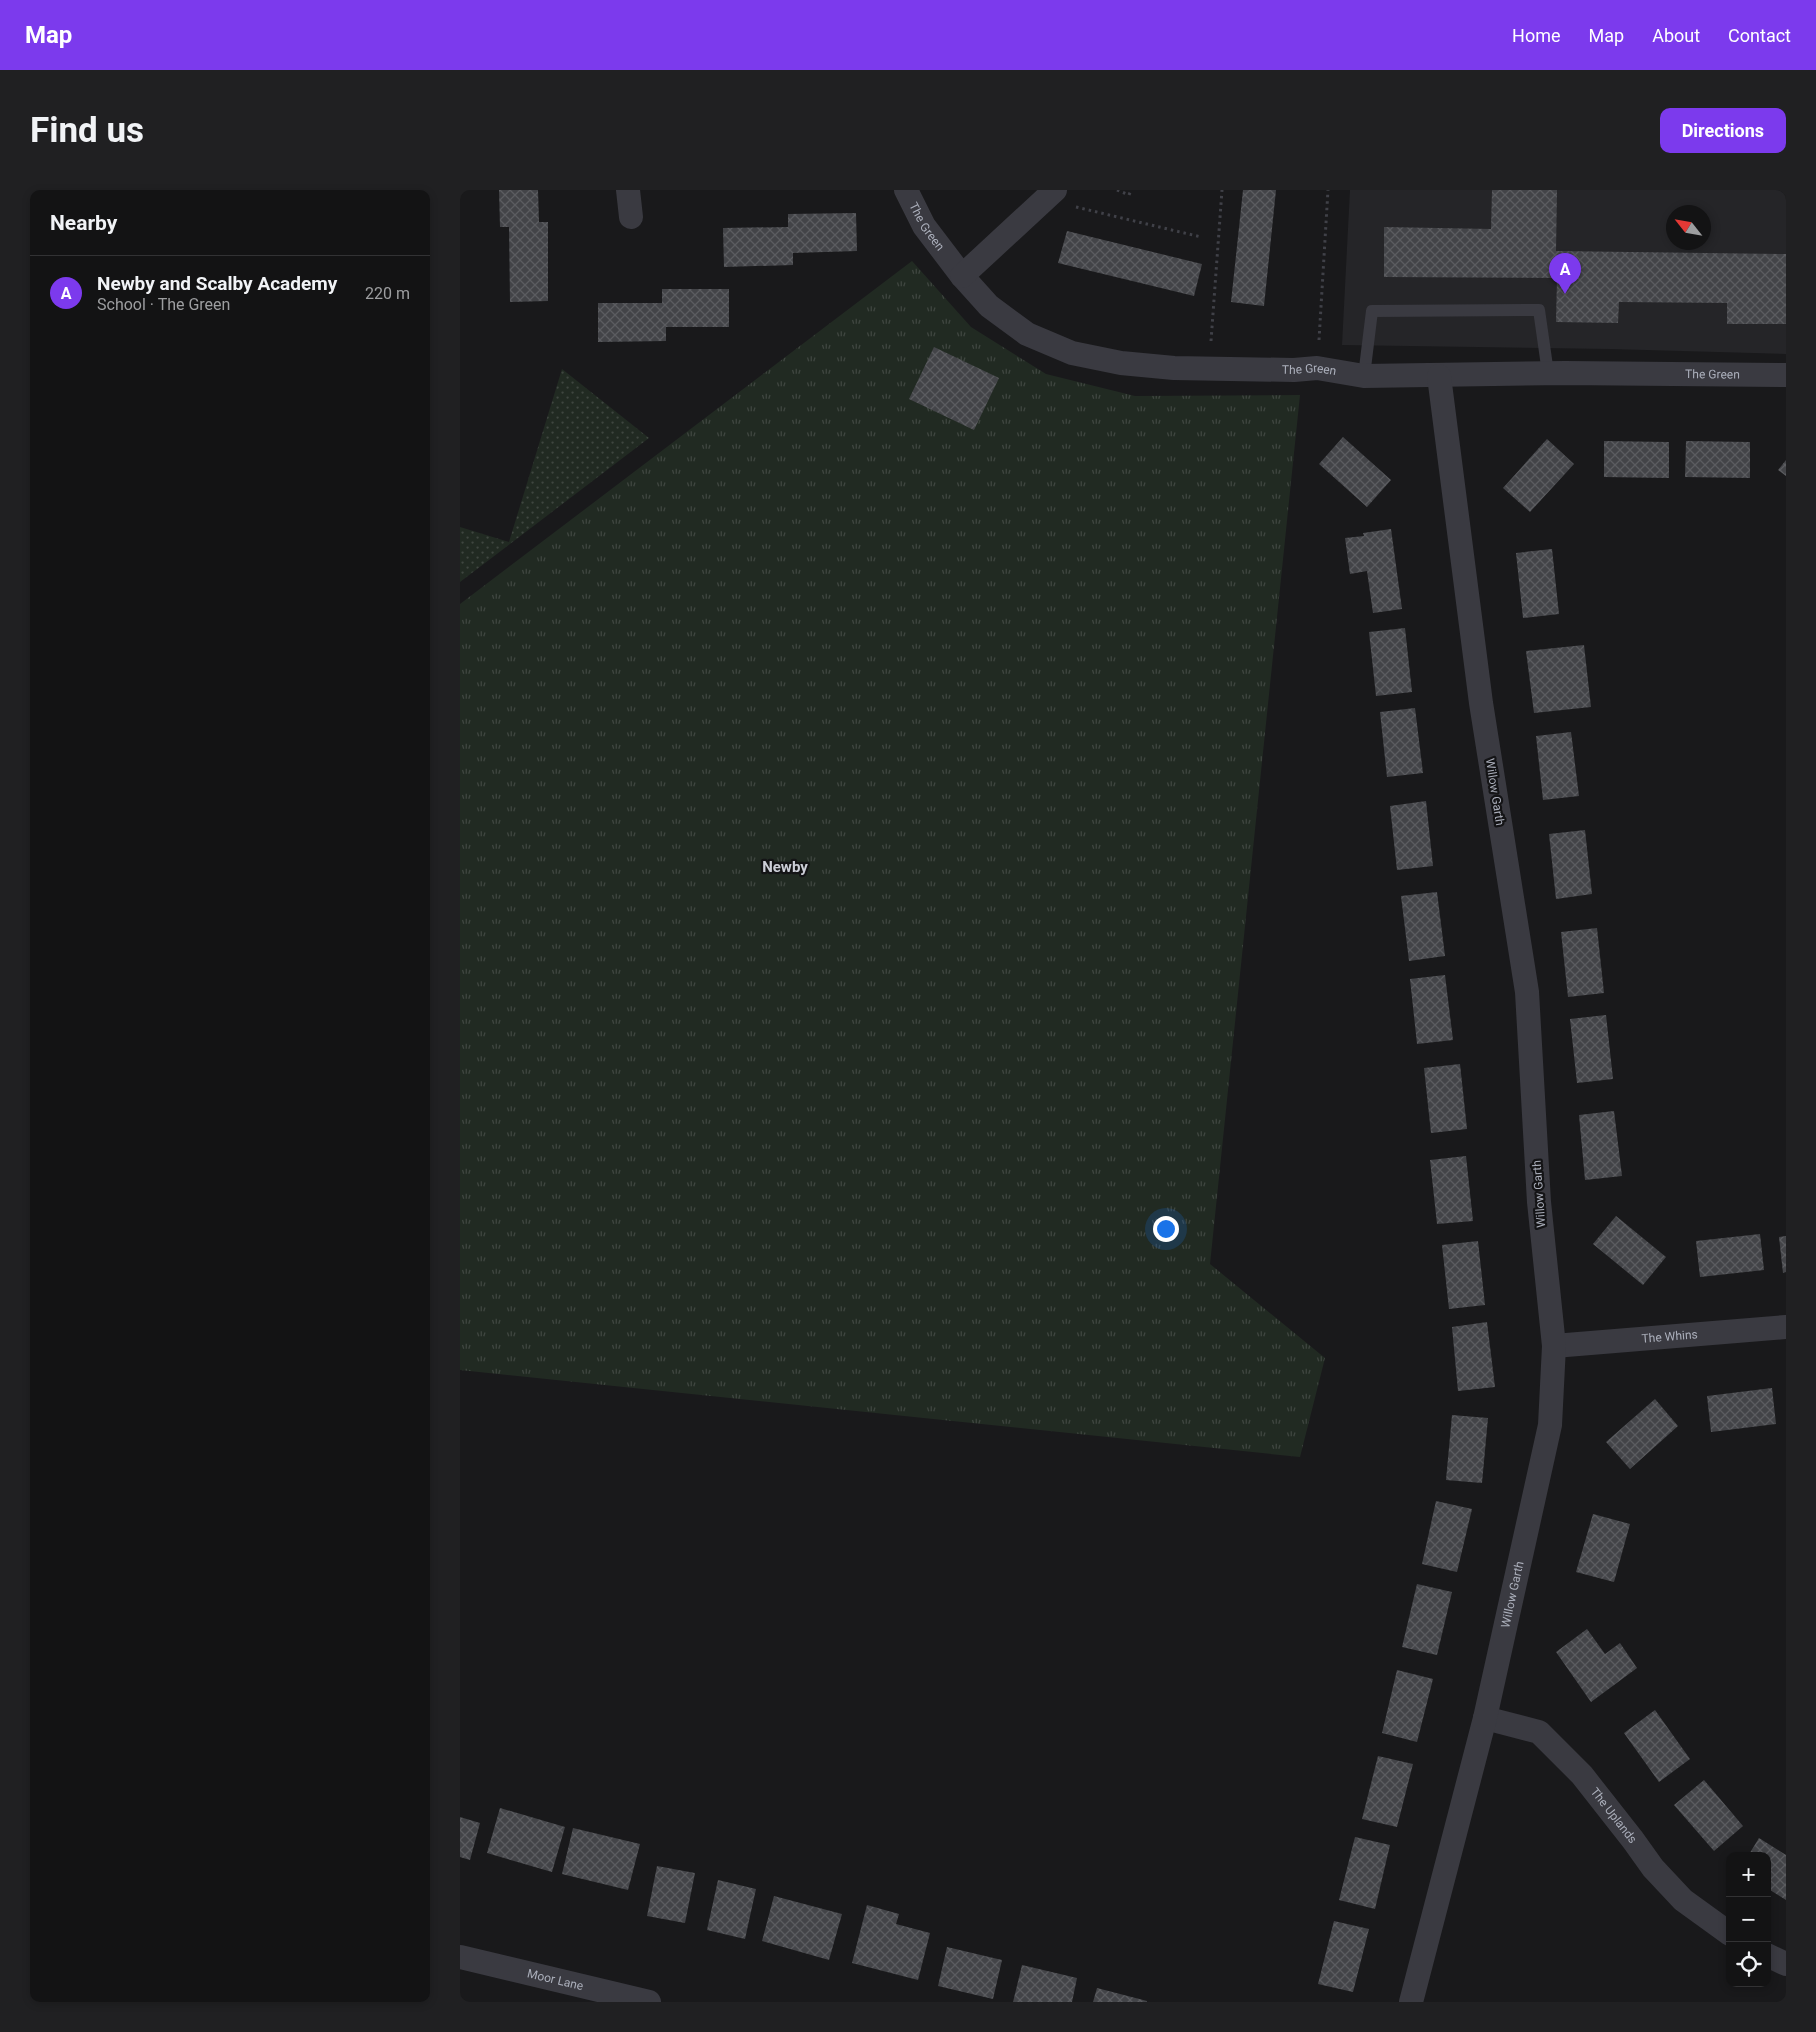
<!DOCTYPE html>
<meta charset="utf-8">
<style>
:root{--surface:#131314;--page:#202022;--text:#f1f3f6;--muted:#9d9ea0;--line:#323234;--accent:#7c3aed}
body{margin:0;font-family:Roboto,sans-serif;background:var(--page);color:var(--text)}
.controls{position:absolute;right:15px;bottom:15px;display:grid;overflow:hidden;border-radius:10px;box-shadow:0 2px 8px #0003}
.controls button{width:45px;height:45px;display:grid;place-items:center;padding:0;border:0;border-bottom:1px solid var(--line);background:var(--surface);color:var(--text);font:25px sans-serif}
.compass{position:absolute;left:1206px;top:15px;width:45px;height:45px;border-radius:50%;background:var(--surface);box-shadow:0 2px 8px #0003;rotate:301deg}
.you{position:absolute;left:705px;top:1038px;width:18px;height:18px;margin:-12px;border:4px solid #fff;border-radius:50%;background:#1a73e8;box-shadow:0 0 0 8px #1a73e833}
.badge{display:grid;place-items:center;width:32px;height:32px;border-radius:50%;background:var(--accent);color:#fff;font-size:16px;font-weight:700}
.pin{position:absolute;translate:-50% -41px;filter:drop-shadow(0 1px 2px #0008)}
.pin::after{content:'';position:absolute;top:26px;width:18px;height:15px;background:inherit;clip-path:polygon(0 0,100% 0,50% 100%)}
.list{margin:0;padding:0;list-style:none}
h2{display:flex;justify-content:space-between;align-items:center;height:65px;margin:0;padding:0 20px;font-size:21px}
h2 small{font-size:16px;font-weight:400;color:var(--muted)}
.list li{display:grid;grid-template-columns:32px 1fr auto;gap:15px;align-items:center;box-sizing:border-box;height:75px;padding:0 20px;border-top:1px solid var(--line)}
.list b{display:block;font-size:19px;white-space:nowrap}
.list p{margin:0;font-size:16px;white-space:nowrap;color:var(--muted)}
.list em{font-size:16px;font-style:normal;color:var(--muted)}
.icon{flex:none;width:28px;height:28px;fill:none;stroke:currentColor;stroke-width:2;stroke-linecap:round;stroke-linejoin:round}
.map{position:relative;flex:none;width:1326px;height:1812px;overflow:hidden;border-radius:10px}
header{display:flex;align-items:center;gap:30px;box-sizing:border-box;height:70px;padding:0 25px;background:var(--accent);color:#fff}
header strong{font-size:24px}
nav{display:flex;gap:28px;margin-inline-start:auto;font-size:18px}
.intro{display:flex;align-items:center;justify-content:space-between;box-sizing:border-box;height:120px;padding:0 30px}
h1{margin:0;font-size:35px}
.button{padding:12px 22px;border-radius:10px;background:var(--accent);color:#fff;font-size:18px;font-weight:700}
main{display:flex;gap:30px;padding:0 30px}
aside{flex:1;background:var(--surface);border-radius:10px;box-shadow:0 2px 8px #0003}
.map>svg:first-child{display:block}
.built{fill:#252528;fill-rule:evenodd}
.grass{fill:url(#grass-dots)}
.park{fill:url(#park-tufts)}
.building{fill:url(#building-cross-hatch)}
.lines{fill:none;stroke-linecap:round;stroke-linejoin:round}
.path{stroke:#404148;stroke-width:3;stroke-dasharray:2.5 4;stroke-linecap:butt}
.lane{stroke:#3a3a41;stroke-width:12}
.street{stroke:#3a3a41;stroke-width:24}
.labels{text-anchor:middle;stroke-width:4.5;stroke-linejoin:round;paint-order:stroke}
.street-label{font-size:12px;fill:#abafbb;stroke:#141416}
.quarter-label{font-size:15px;font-weight:bold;fill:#ccced7;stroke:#141416}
</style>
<header>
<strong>Map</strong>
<nav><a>Home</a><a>Map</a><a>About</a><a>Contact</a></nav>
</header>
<div class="intro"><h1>Find us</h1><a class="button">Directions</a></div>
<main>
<aside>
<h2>Nearby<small></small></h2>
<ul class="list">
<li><span class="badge">A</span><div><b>Newby and Scalby Academy</b><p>School · The Green</p></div><em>220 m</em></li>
</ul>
</aside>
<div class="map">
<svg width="1326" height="1812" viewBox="0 0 1326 1812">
<defs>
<pattern id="grass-dots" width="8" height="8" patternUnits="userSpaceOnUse" patternTransform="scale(1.25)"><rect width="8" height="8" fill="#212a22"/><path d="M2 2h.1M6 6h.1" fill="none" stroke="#3f4640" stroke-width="1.8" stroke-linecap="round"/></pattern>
<pattern id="park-tufts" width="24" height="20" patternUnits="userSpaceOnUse" patternTransform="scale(1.25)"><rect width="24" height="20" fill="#212a22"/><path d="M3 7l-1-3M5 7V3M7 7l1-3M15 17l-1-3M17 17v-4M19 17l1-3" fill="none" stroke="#3f4640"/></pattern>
<pattern id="building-cross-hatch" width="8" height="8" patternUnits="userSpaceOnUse" patternTransform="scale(1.25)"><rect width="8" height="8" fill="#434448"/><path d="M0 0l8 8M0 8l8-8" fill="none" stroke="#5b5c60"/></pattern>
</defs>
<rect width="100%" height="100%" fill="#19191b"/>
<path class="built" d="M 890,0 L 1326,0 L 1326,164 L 1150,159 L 882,155 ZM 1214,22 L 1244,22 L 1244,52 L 1214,52 Z"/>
<path class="grass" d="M 102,179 L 189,248 L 0,392 L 0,337 L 49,352 Z"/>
<path class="park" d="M 452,71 L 511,137 L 586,184 L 675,206 L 840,205 L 750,1074 L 865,1168 L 840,1267 L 0,1180 L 0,414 Z"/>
<path class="building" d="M 39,0 L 78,0 L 79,32 L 88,32 L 88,111 L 50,112 L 49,37 L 40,37 Z
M 783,0 L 816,0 L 804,116 L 771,112 Z
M 1032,0 L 1097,0 L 1096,61 L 1326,64 L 1326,134 L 1267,134 L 1267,113 L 1159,112 L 1158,133 L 1096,132 L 1097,88 L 924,87 L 924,37 L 1031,39 Z
M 396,23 L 397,61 L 333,63 L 333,75 L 264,77 L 263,38 L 328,37 L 328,24 Z
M 607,41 L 742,74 L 734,106 L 598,73 Z
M 202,99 L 269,99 L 269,137 L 206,137 L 206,151 L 138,152 L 138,113 L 202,113 Z
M 474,157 L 539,188 L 514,240 L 449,209 Z
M 883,247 L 931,290 L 907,317 L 859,274 Z
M 1087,249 L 1114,274 L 1070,322 L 1043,298 Z
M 1144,251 L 1209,252 L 1209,288 L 1144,287 Z
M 1226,251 L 1290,252 L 1290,288 L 1225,287 Z
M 1326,270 L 1326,286 L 1318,280 Z
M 931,339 L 942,419 L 913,423 L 907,381 L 890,384 L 885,348 L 904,346 L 903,343 Z
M 1092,359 L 1099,424 L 1063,428 L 1056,363 Z
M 945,438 L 952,502 L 916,506 L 909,442 Z
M 1124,455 L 1131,517 L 1074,523 L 1066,461 Z
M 955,518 L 963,583 L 927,587 L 920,522 Z
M 1111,542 L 1119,606 L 1083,610 L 1076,546 Z
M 966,611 L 973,676 L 937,680 L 930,616 Z
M 1125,640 L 1132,704 L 1096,709 L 1089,644 Z
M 977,702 L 985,766 L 949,771 L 941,706 Z
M 1137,738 L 1144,803 L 1108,807 L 1101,742 Z
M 985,785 L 993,850 L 957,854 L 950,789 Z
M 1146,825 L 1153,889 L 1117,893 L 1110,829 Z
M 1000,874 L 1007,939 L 971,943 L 964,878 Z
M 1154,921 L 1162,986 L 1125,990 L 1119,925 Z
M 1006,966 L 1013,1031 L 977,1034 L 970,970 Z
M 1156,1026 L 1206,1067 L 1183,1095 L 1133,1054 Z
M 1300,1044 L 1304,1080 L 1240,1087 L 1236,1051 Z
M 1326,1046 L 1326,1082 L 1323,1083 L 1319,1047 Z
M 1018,1051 L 1025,1115 L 989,1119 L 982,1055 Z
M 1027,1132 L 1035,1197 L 998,1201 L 992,1137 Z
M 1312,1198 L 1316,1234 L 1251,1242 L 1247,1206 Z
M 1195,1209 L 1218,1236 L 1170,1279 L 1146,1252 Z
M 992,1225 L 1028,1228 L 1022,1293 L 986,1290 Z
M 976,1311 L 1012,1319 L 997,1382 L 962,1374 Z
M 1133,1324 L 1170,1334 L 1154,1392 L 1116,1382 Z
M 957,1394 L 992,1402 L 977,1465 L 942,1457 Z
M 1127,1439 L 1145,1464 L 1160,1453 L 1177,1478 L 1131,1512 L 1096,1462 Z
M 937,1480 L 973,1489 L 957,1552 L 922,1543 Z
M 1195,1520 L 1230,1569 L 1199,1592 L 1164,1543 Z
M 918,1566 L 953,1574 L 937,1637 L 902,1629 Z
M 1244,1590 L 1283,1636 L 1254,1661 L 1214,1615 Z
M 40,1618 L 105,1637 L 92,1682 L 27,1663 Z
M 0,1627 L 20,1633 L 10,1670 L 0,1667 Z
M 113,1638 L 180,1654 L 168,1700 L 102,1684 Z
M 895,1647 L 930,1655 L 915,1719 L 879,1710 Z
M 1299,1648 L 1326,1665 L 1326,1710 L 1307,1698 L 1307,1666 L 1288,1666 Z
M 197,1676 L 235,1683 L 225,1733 L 187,1726 Z
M 258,1690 L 296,1699 L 285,1749 L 247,1740 Z
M 314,1706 L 382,1724 L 369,1770 L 302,1751 Z
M 407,1715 L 439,1724 L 436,1734 L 470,1743 L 458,1790 L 392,1773 Z
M 874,1731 L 909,1739 L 893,1802 L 858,1794 Z
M 487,1757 L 542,1770 L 533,1809 L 478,1796 Z
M 562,1775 L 617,1788 L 612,1812 L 553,1812 Z
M 637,1798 L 687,1811 L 687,1812 L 633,1812 Z"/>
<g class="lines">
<path class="path" d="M 657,0 L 669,5 L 671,0
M 616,17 L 741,47
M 859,150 L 868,0
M 751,151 L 762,0"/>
<path class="lane" d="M 904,186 L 912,121 L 1079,120 L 1088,183"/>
<g class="street">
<path d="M 168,0 L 171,27"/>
<path id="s1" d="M 446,0 L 464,36 L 502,86 L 529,116 L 567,144 L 612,163 L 661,173 L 714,178 L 834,180 L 857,178 L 904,186 L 1105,183 L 1326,185"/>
<path d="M 502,86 L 595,0"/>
<path id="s2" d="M 1094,1156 L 1326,1137"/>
<path id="s3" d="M 1025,1528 L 1079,1542 L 1122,1585 L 1173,1650 L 1193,1678 L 1223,1710 L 1270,1744"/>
<path d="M 1307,1765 L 1326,1774"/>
<path id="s4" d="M 0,1767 L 189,1812"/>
<path id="s5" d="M 951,1812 L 1025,1528 L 1090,1235 L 1094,1156 L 1079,1012 L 1067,802 L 1021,513 L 979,186"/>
</g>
</g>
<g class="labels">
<g class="street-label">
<text dy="4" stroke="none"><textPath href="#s1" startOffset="42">The Green</textPath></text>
<text dy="4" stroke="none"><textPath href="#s1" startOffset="478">The Green</textPath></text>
<text dy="4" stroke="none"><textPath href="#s1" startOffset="882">The Green</textPath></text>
<text transform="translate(1035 602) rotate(81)" y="4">Willow Garth</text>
<text transform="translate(1079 1004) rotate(-94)" y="4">Willow Garth</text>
<text dy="4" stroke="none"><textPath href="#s2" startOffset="116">The Whins</textPath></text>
<text dy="4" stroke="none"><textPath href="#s5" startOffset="420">Willow Garth</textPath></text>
<text dy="4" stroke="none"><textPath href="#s3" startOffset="168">The Uplands</textPath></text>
<text dy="4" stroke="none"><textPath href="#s4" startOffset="98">Moor Lane</textPath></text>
</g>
<g class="quarter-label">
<text x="325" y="682">Newby</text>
</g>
</g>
</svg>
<div class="controls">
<button>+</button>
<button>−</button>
<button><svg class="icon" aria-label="locate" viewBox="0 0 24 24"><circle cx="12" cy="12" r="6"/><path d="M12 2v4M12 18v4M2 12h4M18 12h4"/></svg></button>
</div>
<svg class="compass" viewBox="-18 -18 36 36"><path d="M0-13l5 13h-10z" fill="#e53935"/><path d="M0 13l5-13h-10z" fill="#9d9ea0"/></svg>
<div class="you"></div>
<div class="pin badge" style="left:1105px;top:104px">A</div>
</div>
</main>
